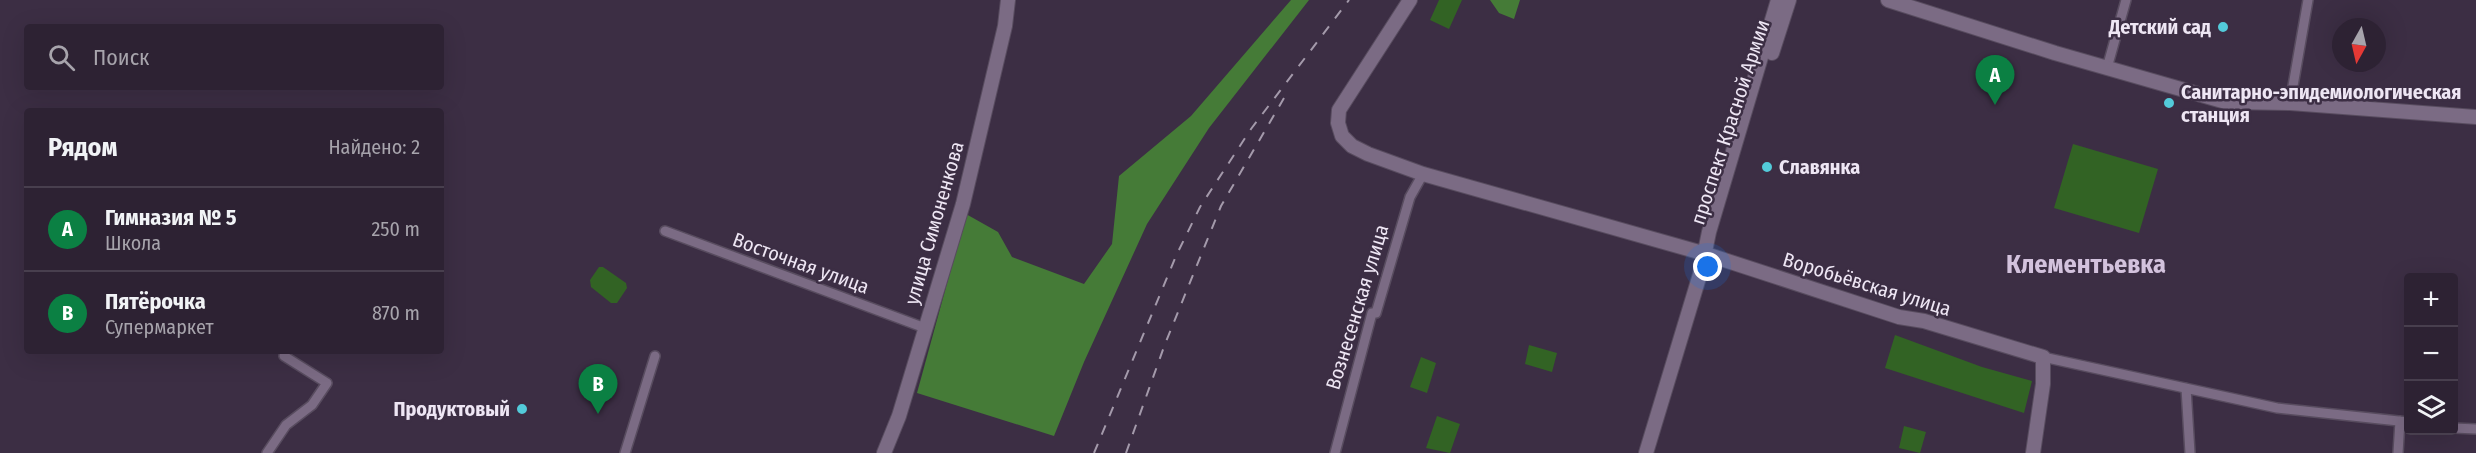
<!DOCTYPE html>
<html lang="ru">
<meta charset="utf-8">
<style>
:root{--surface:#2d2233;--page:#352a3b;--text:#f1f3f6;--muted:#a7a4ac;--line:#483f4e;--accent:#0b8043}
body{margin:0;font-family:"Fira Sans Condensed",sans-serif;background:var(--page);color:var(--text)}
.controls{position:absolute;right:18px;bottom:18px;display:grid;overflow:hidden;border-radius:6px;box-shadow:0 6px 24px #0002}
.controls button{width:54px;height:54px;display:grid;place-items:center;padding:0;border:0;border-bottom:2px solid var(--line);background:var(--surface);color:var(--text);font:30px sans-serif}
.compass{position:absolute;left:2332px;top:18px;width:54px;height:54px;border-radius:50%;background:var(--surface);box-shadow:0 6px 24px #0002;rotate:188deg}
.you{position:absolute;left:1708px;top:267px;width:21px;height:21px;margin:-15px;border:4px solid #fff;border-radius:50%;background:#1a73e8;box-shadow:0 0 0 9px #1a73e833}
.badge{display:grid;place-items:center;width:39px;height:39px;border-radius:50%;background:var(--accent);color:#fff;font-size:20px;font-weight:700}
.pin{position:absolute;translate:-50% -50px;filter:drop-shadow(0 2px 3px #0008)}
.pin::after{content:'';position:absolute;top:32px;width:21px;height:18px;background:inherit;clip-path:polygon(0 0,100% 0,50% 100%)}
.list{margin:0;padding:0;list-style:none}
h2{display:flex;justify-content:space-between;align-items:center;height:78px;margin:0;padding:0 24px;font-size:26px}
h2 small{font-size:20px;font-weight:400;color:var(--muted)}
.list li{display:grid;grid-template-columns:39px 1fr auto;gap:18px;align-items:center;box-sizing:border-box;height:84px;padding:0 24px;border-top:2px solid var(--line)}
.list b{display:block;font-size:22px;white-space:nowrap}
.list p{margin:0;font-size:20px;white-space:nowrap;color:var(--muted)}
.list em{font-size:20px;font-style:normal;color:var(--muted)}
.icon{flex:none;width:33px;height:33px;fill:none;stroke:currentColor;stroke-width:2;stroke-linecap:round;stroke-linejoin:round}
.map{position:relative;flex:none;width:2476px;height:453px;overflow:hidden}
.search{position:absolute;background:var(--surface);box-shadow:0 6px 24px #0002;left:24px;top:24px;width:420px;height:66px;display:flex;align-items:center;gap:15px;box-sizing:border-box;padding:0 21px;border-radius:6px;color:var(--muted);font-size:22px}
.panel{position:absolute;background:var(--surface);box-shadow:0 6px 24px #0002;left:24px;top:108px;width:420px;height:246px;border-radius:6px}
.map>svg:first-child{display:block}
.green{fill:#326324}
.forest{fill:#457b37}
.lines{fill:none;stroke-linecap:round;stroke-linejoin:round}
.street-casing{stroke:#584c5f;stroke-width:12}
.secondary-casing{stroke:#584c5f;stroke-width:16}
.street{stroke:#7b6b84;stroke-width:9}
.secondary{stroke:#7b6b84;stroke-width:14}
.rail{stroke:#a49aab;stroke-width:2;stroke-dasharray:10 10;stroke-linecap:butt}
.poi-dot{fill:#53cbda;stroke:#3c2e44;stroke-width:2}
.labels{text-anchor:middle;stroke-width:5;stroke-linejoin:round;paint-order:stroke}
.poi-label{font-size:20px;font-weight:bold;fill:#eee6f4;stroke:#3c2e44;text-anchor:end}
.street-label{font-size:20px;fill:#eee6f4;stroke:#3c2e44}
.district-label{font-size:26px;font-weight:bold;fill:#d3c2dd;stroke:#3c2e44}
</style>
<div class="map">
<svg width="2476" height="453" viewBox="0 0 2476 453">
<rect width="100%" height="100%" fill="#3c2e44"/>
<path class="green" d="M 1439,0 L 1462,0 L 1449,29 L 1430,20 Z
M 2073,144 L 2158,169 L 2139,233 L 2054,208 Z
M 599,267 L 603,267 L 626,283 L 627,288 L 617,303 L 611,303 L 591,287 L 590,280 Z
M 1895,335 L 1982,367 L 2032,381 L 2024,413 L 1885,368 Z
M 1529,345 L 1557,353 L 1552,372 L 1525,364 Z
M 1421,357 L 1436,363 L 1427,393 L 1410,387 Z
M 1437,416 L 1460,424 L 1450,453 L 1426,448 Z
M 1904,426 L 1926,432 L 1920,453 L 1899,448 Z"/>
<path class="forest" d="M 1291,0 L 1309,0 L 1209,128 L 1147,224 L 1084,362 L 1054,436 L 917,393 L 966,214 L 998,232 L 1012,257 L 1084,284 L 1112,244 L 1119,176 L 1191,116 Z
M 1490,0 L 1520,0 L 1514,19 L 1499,13 Z"/>
<g class="lines">
<g class="street-casing">
<path id="street" d="M 2107,68 L 2126,0
M 2290,103 L 2308,0
M 665,231 L 925,328
M 2043,357 L 2277,408 L 2408,422
M 2186,388 L 2190,453
M 2454,428 L 2476,429
M 267,453 L 286,425 L 312,405 L 327,383 L 284,356
M 625,453 L 655,356
M 1335,453 L 1372,313 L 1376,313 L 1410,197 L 1423,174
M 2398,453 L 2400,421"/>
</g>
<g class="secondary-casing">
<path id="secondary" d="M 1410,0 L 1339,110 L 1338,123 L 1342,136 L 1352,146 L 1368,154 L 1423,174 L 1706,254 L 1899,317 L 1924,321 L 2043,357 L 2043,384 L 2033,453
M 1888,0 L 2055,53 L 2226,102 L 2290,103 L 2476,117
M 1772,53 L 1789,0
M 884,453 L 899,416 L 963,204 L 1005,26 L 1008,0
M 1646,453 L 1701,271 L 1709,232 L 1778,0"/>
</g>
<use href="#street" class="street"/>
<use href="#secondary" class="secondary"/>
<path class="rail" d="M 1094,453 L 1176,256 L 1200,207 L 1251,129 L 1349,0
M 1126,453 L 1165,344 L 1221,206 L 1284,98"/>
</g>
<g class="poi-dot">
<circle cx="2223" cy="27" r="6"/>
<circle cx="2169" cy="103" r="6"/>
<circle cx="1767" cy="167" r="6"/>
<circle cx="522" cy="409" r="6"/>
</g>
<g class="labels">
<g class="poi-label">
<text x="2211" y="34">Детский сад</text>
<text x="2181" y="99" text-anchor="start">Санитарно-эпидемиологическая<tspan x="2181" dy="23">станция</tspan></text>
<text x="1779" y="174" text-anchor="start">Славянка</text>
<text x="510" y="416">Продуктовый</text>
</g>
<g class="street-label">
<text transform="translate(1730 122) rotate(-72)" y="7">проспект Красной Армии</text>
<text transform="translate(934 223) rotate(-74)" y="7">улица Симоненкова</text>
<text transform="translate(801 263) rotate(20)" y="7">Восточная улица</text>
<text transform="translate(1867 284) rotate(17)" y="7">Воробьёвская улица</text>
<text transform="translate(1357 307) rotate(-73)" y="7">Вознесенская улица</text>
</g>
<g class="district-label">
<text x="2086" y="273">Клементьевка</text>
</g>
</g>
</svg>
<div class="controls">
<button>+</button>
<button>−</button>
<button><svg class="icon" aria-label="layers" viewBox="0 0 24 24"><path d="M12 4l9 5-9 5-9-5zM3 14l9 5 9-5"/></svg></button>
</div>
<svg class="compass" viewBox="-18 -18 36 36"><path d="M0-13l5 13h-10z" fill="#e53935"/><path d="M0 13l5-13h-10z" fill="#a7a4ac"/></svg>
<div class="you"></div>
<div class="pin badge" style="left:1995px;top:105px">A</div>
<div class="pin badge" style="left:598px;top:414px">B</div>
<div class="search"><svg class="icon" aria-label="search" viewBox="0 0 24 24"><circle cx="10" cy="10" r="6"/><path d="M15 15l6 6"/></svg>Поиск</div>
<section class="panel">
<h2>Рядом<small>Найдено: 2</small></h2>
<ul class="list">
<li><span class="badge">A</span><div><b>Гимназия № 5</b><p>Школа</p></div><em>250 m</em></li>
<li><span class="badge">B</span><div><b>Пятёрочка</b><p>Супермаркет</p></div><em>870 m</em></li>
</ul>
</section>
</div>
